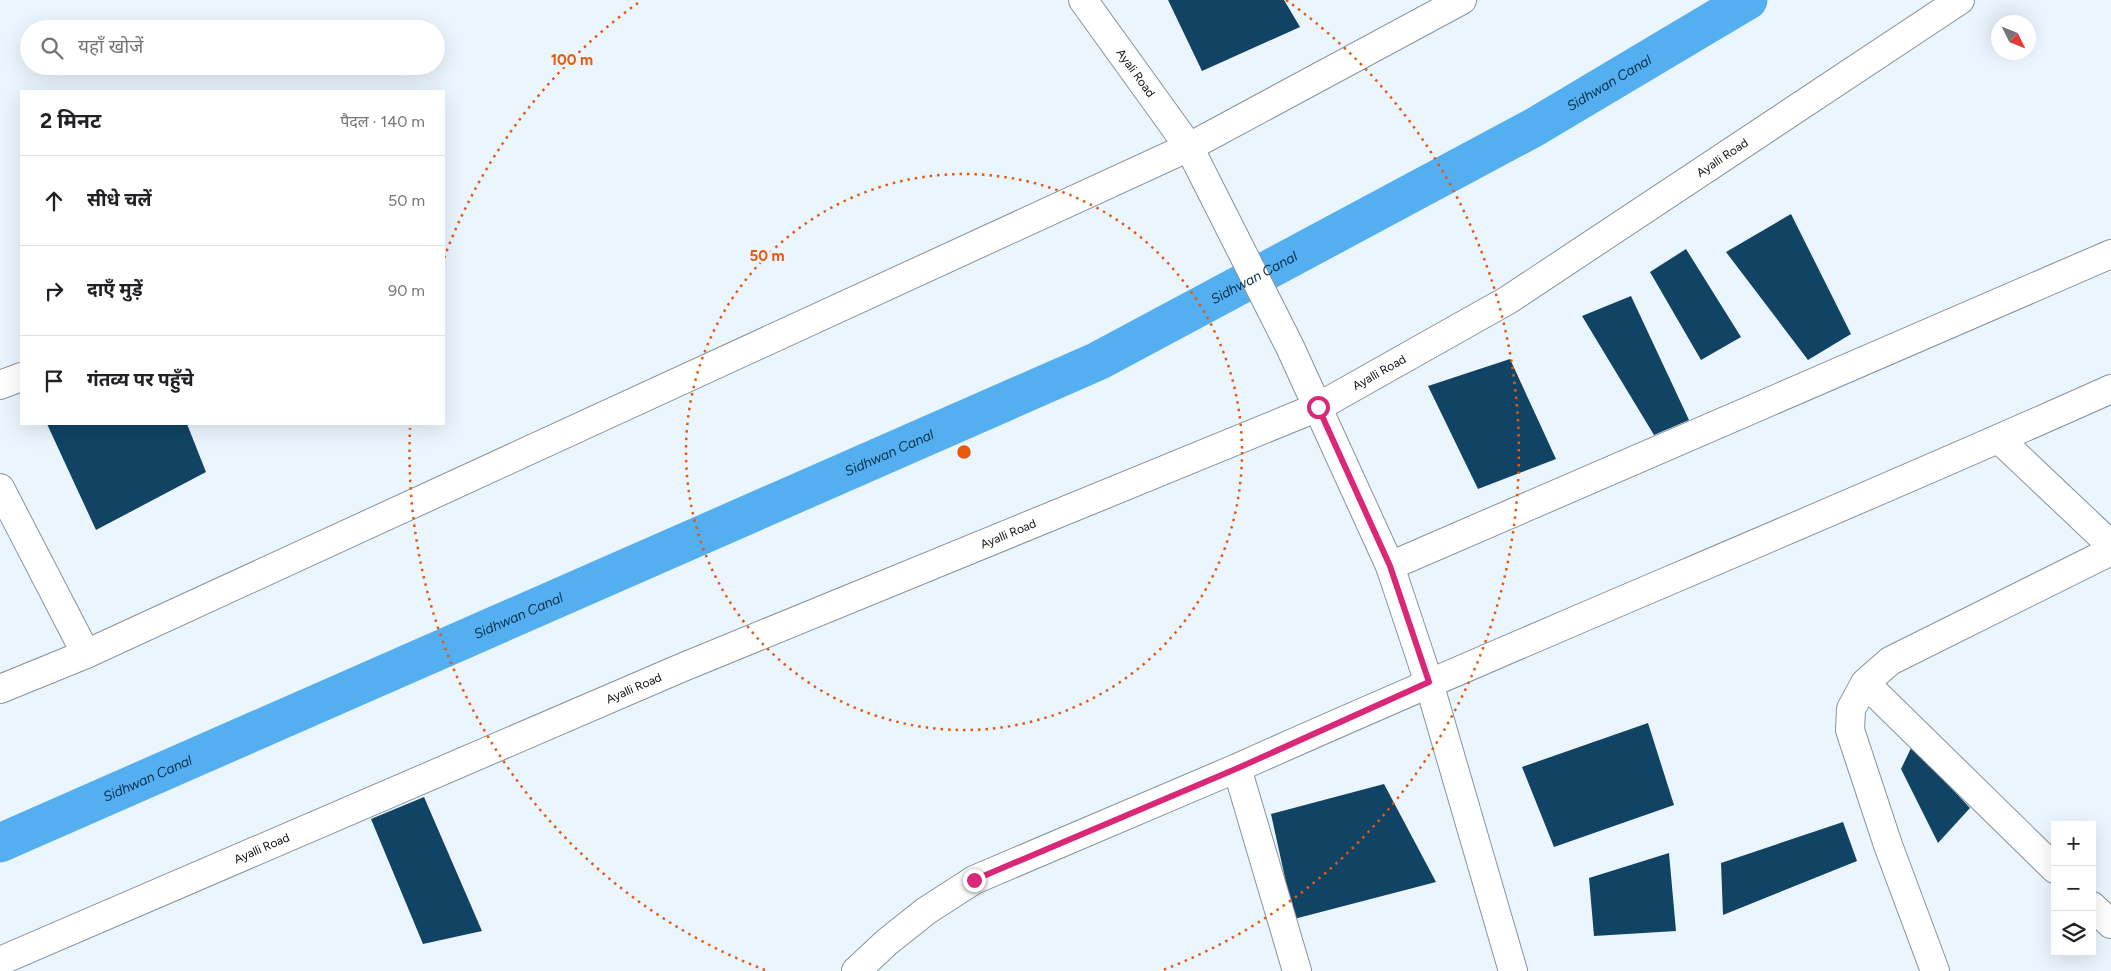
<!DOCTYPE html>
<html lang="hi">
<meta charset="utf-8">
<style>
:root{--surface:#fff;--page:#f2f2f2;--text:#202124;--muted:#757577;--line:#e0e0e0}
body{margin:0;font-family:Figtree,"Noto Sans Devanagari",sans-serif;background:var(--page);color:var(--text)}
.controls{position:absolute;right:15px;bottom:15px;display:grid;overflow:hidden;border-radius:0px;box-shadow:0 5px 20px #0002}
.controls button{width:45px;height:45px;display:grid;place-items:center;padding:0;border:0;border-bottom:1px solid var(--line);background:var(--surface);color:var(--text);font:25px sans-serif}
.compass{position:absolute;left:1991px;top:15px;width:45px;height:45px;border-radius:50%;background:var(--surface);box-shadow:0 5px 20px #0002;rotate:133deg}
.stop{position:absolute;width:15px;height:15px;margin:-11px;border:4px solid #db2777;border-radius:50%;background:#fff}
.stop.end{background:#db2777;border-color:#fff;box-shadow:0 1px 5px #0008}
.list{margin:0;padding:0;list-style:none}
h2{display:flex;justify-content:space-between;align-items:center;height:65px;margin:0;padding:0 20px;font-size:21px}
h2 small{font-size:16px;font-weight:400;color:var(--muted)}
.list li{display:grid;grid-template-columns:32px 1fr auto;gap:15px;align-items:center;box-sizing:border-box;height:90px;padding:0 20px;border-top:1px solid var(--line)}
.list b{display:block;font-size:19px;white-space:nowrap}
.list em{font-size:16px;font-style:normal;color:var(--muted)}
.icon{flex:none;width:28px;height:28px;fill:none;stroke:currentColor;stroke-width:2;stroke-linecap:round;stroke-linejoin:round}
.map{position:relative;flex:none;width:2111px;height:971px;overflow:hidden}
.search{position:absolute;background:var(--surface);box-shadow:0 5px 20px #0002;left:20px;top:20px;width:425px;height:55px;display:flex;align-items:center;gap:12px;box-sizing:border-box;padding:0 18px;border-radius:28px;color:var(--muted);font-size:19px}
.panel{position:absolute;background:var(--surface);box-shadow:0 5px 20px #0002;left:20px;top:90px;width:425px;height:335px;border-radius:0px}
.map>svg:first-child{display:block}
.lines{fill:none;stroke-linecap:round;stroke-linejoin:round}
.canal{stroke:#53afef;stroke-width:39}
.building{fill:#104364}
.minor-casing{stroke:#87939d;stroke-width:30}
.tertiary-casing{stroke:#87939d;stroke-width:30}
.trunk-casing{stroke:#87939d;stroke-width:30}
.minor{stroke:#fff;stroke-width:28}
.tertiary{stroke:#fff;stroke-width:28}
.trunk{stroke:#fff;stroke-width:28}
.route{stroke:#db2777;stroke-width:6}
.ring{fill:none;stroke:#e8590c;stroke-width:2.5;stroke-dasharray:2.5 5}
.labels{text-anchor:middle;stroke-width:5;stroke-linejoin:round;paint-order:stroke}
.street-label{font-size:12px;fill:#0a0e11;stroke:#ebf5fd}
.water-label{font-size:14px;font-style:italic;fill:#062f49;stroke:#ebf5fd}
.centre{fill:#e8590c;stroke:#ebf5fd;stroke-width:2.5}
.ring-label{font-size:15px;text-anchor:middle;font-weight:bold;fill:#e8590c;stroke:#ebf5fd;stroke-width:5;stroke-linejoin:round;paint-order:stroke}
</style>
<div class="map">
<svg width="2111" height="971" viewBox="0 0 2111 971">
<rect width="100%" height="100%" fill="#ebf5fd"/>
<g class="lines">
<path class="canal" id="s1" d="M 0,843 L 1098,361 L 1533,128 L 1748,0"/>
</g>
<path class="building" d="M 1168,0 L 1284,0 L 1300,27 L 1202,71 Z
M 1791,214 L 1851,334 L 1808,360 L 1726,252 Z
M 1686,249 L 1741,337 L 1701,360 L 1650,272 Z
M 1631,296 L 1689,420 L 1654,435 L 1582,316 Z
M 1510,359 L 1556,459 L 1478,489 L 1428,386 Z
M 47,424 L 187,424 L 206,472 L 96,530 Z
M 1648,723 L 1674,805 L 1554,847 L 1522,767 Z
M 1912,746 L 1970,808 L 1938,843 L 1901,769 Z
M 1384,784 L 1436,882 L 1294,919 L 1271,814 Z
M 424,797 L 482,931 L 423,944 L 371,819 Z
M 1843,822 L 1857,861 L 1723,915 L 1721,863 Z
M 1669,853 L 1676,931 L 1594,936 L 1589,878 Z"/>
<g class="lines">
<g class="minor-casing">
<path id="minor" d="M 0,385 L 21,377
M 1999,439 L 2111,545
M 0,488 L 86,654
M 1390,566 L 2111,254
M 1865,683 L 2055,869
M 2092,906 L 2111,924
M 856,971 L 887,942 L 926,911 L 974,880 L 1237,768
M 1297,971 L 1237,768 C 1527,638 1821,519 2111,389
M 1935,971 L 1888,845 L 1850,730 L 1851,709 L 1865,683 L 1890,661 L 2111,551"/>
</g>
<g class="tertiary-casing">
<g id="tertiary">
<path id="s2" d="M 1083,0 L 1189,147 L 1290,347 L 1390,566 L 1429,683 L 1513,971"/>
</g>
</g>
<g class="trunk-casing">
<g id="trunk">
<path d="M 0,689 L 86,654 L 1189,147 L 1462,0"/>
<path id="s3" d="M 0,961 L 681,668 L 1318,407 L 1508,300 L 1960,0"/>
</g>
</g>
<use href="#minor" class="minor"/>
<use href="#tertiary" class="tertiary"/>
<use href="#trunk" class="trunk"/>
</g>
<g class="lines">
<path class="route" d="M 974,880 L 1238,768 L 1429,682 L 1390,566 L 1318,407"/>
</g>
<g class="ring">
<circle cx="964" cy="452" r="278"/>
<path d="M765 970A555 555 0 0 1 410 428M444 258A555 555 0 0 1 642 0M1286 0A555 555 0 0 1 1163 970"/>
</g>
<g class="labels">
<g class="street-label">
<text dy="4" stroke="none"><textPath href="#s2" startOffset="90">Ayali Road</textPath></text>
<text dy="4" stroke="none"><textPath href="#s3" startOffset="1905">Ayalli Road</textPath></text>
<text dy="4" stroke="none"><textPath href="#s3" startOffset="1500">Ayalli Road</textPath></text>
<text dy="4" stroke="none"><textPath href="#s3" startOffset="1095">Ayalli Road</textPath></text>
<text dy="4" stroke="none"><textPath href="#s3" startOffset="690">Ayalli Road</textPath></text>
<text dy="4" stroke="none"><textPath href="#s3" startOffset="285">Ayalli Road</textPath></text>
</g>
<g class="water-label">
<text dy="5" stroke="none"><textPath href="#s1" startOffset="1781">Sidhwan Canal</textPath></text>
<text dy="5" stroke="none"><textPath href="#s1" startOffset="1376">Sidhwan Canal</textPath></text>
<text dy="5" stroke="none"><textPath href="#s1" startOffset="971">Sidhwan Canal</textPath></text>
<text dy="5" stroke="none"><textPath href="#s1" startOffset="566">Sidhwan Canal</textPath></text>
<text dy="5" stroke="none"><textPath href="#s1" startOffset="161">Sidhwan Canal</textPath></text>
</g>
</g>
<circle cx="964" cy="452" r="8" class="centre"/>
<g class="ring-label">
<text x="572" y="65">100 m</text>
<text x="767" y="261">50 m</text>
</g>
</svg>
<div class="controls">
<button>+</button>
<button>−</button>
<button><svg class="icon" aria-label="layers" viewBox="0 0 24 24"><path d="M12 4l9 5-9 5-9-5zM3 14l9 5 9-5"/></svg></button>
</div>
<svg class="compass" viewBox="-18 -18 36 36"><path d="M0-13l5 13h-10z" fill="#e53935"/><path d="M0 13l5-13h-10z" fill="#757577"/></svg>
<div class="stop" style="left:1318px;top:407px"></div>
<div class="stop end" style="left:974px;top:880px"></div>
<div class="search"><svg class="icon" aria-label="search" viewBox="0 0 24 24"><circle cx="10" cy="10" r="6"/><path d="M15 15l6 6"/></svg>यहाँ खोजें</div>
<section class="panel">
<h2>2 मिनट<small>पैदल · 140 m</small></h2>
<ul class="list">
<li><svg class="icon" aria-label="ahead" viewBox="0 0 24 24"><path d="M12 20V5M6 11l6-6 6 6"/></svg><div><b>सीधे चलें</b></div><em>50 m</em></li>
<li><svg class="icon" aria-label="right" viewBox="0 0 24 24"><path d="M7 20v-9h11M14 6l5 5-5 5"/></svg><div><b>दाएँ मुड़ें</b></div><em>90 m</em></li>
<li><svg class="icon" aria-label="arrive" viewBox="0 0 24 24"><path d="M6 21V4h12l-3 4 3 4H6"/></svg><div><b>गंतव्य पर पहुँचे</b></div></li>
</ul>
</section>
</div>
